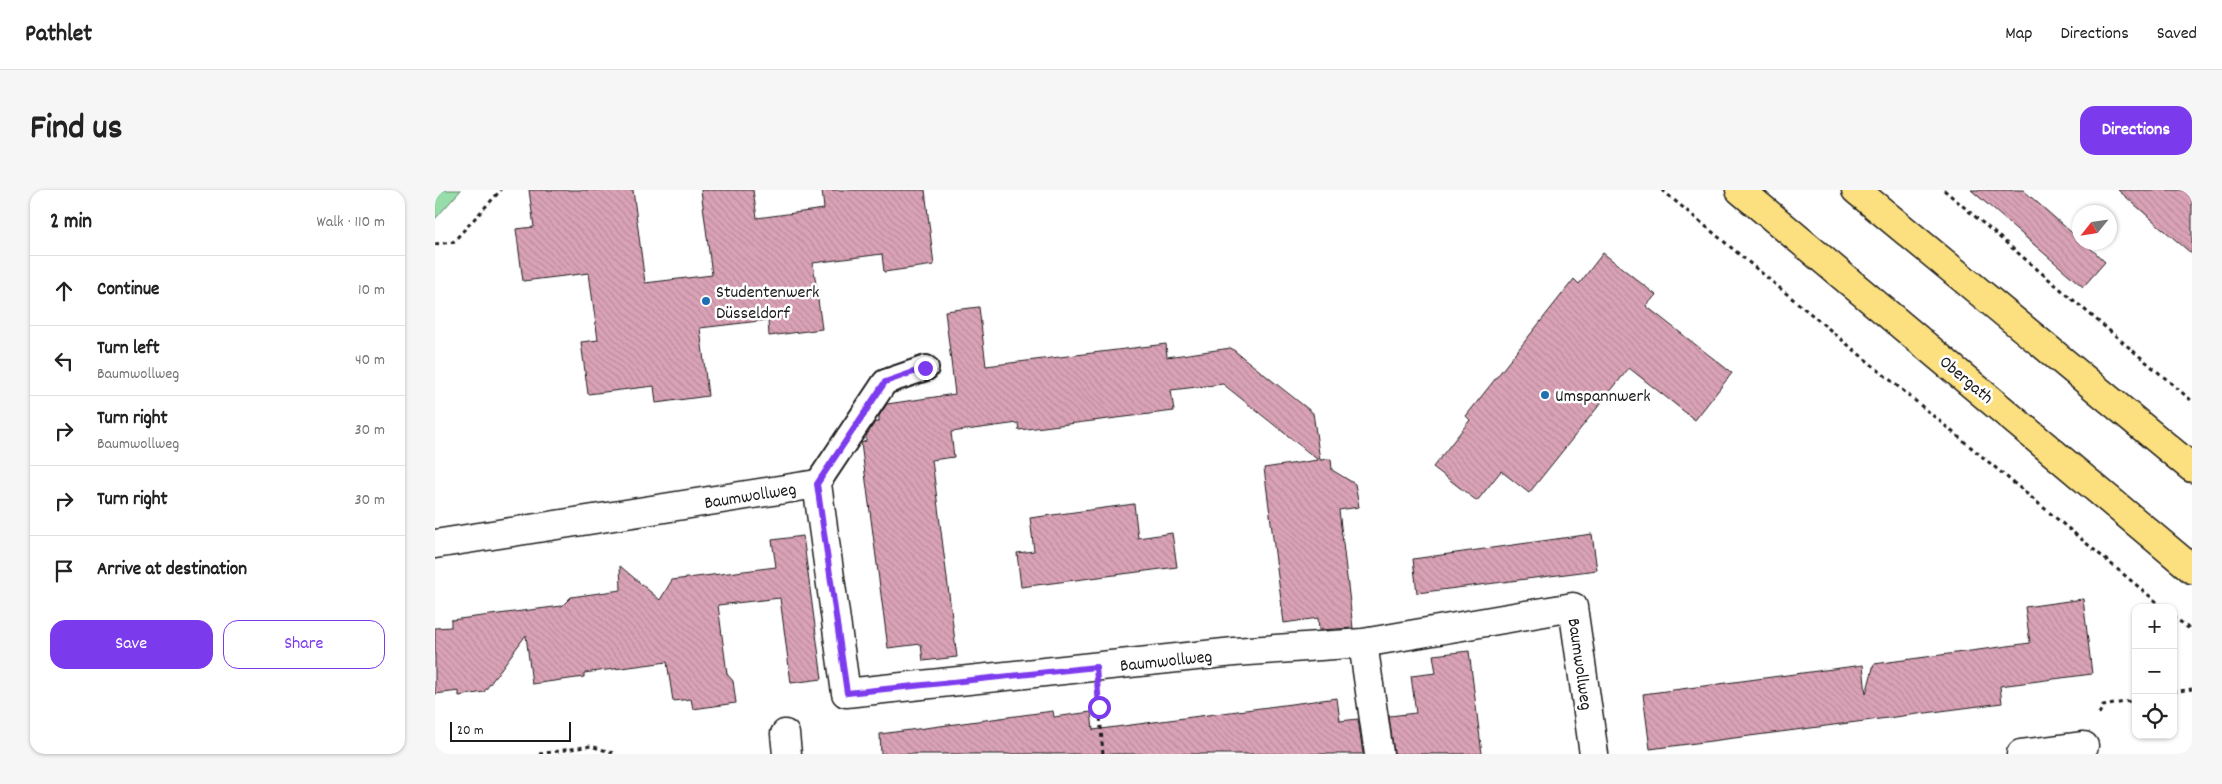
<!DOCTYPE html>
<meta charset="utf-8">
<style>
:root{--surface:#fff;--page:#f6f6f6;--text:#222;--muted:#767676;--line:#e0e0e0;--accent:#7c3aed}
body{margin:0;font-family:Dekko,sans-serif;background:var(--page);color:var(--text)}
.controls{position:absolute;right:15px;bottom:15px;display:grid;overflow:hidden;border-radius:10px;box-shadow:0 1px 4px #0004}
.controls button{width:45px;height:45px;display:grid;place-items:center;padding:0;border:0;border-bottom:1px solid var(--line);background:var(--surface);color:var(--text);font:25px sans-serif}
.compass{position:absolute;left:1637px;top:15px;width:45px;height:45px;border-radius:50%;background:var(--surface);box-shadow:0 1px 4px #0004;rotate:240deg}
.scale{position:absolute;left:15px;bottom:12px;width:121px;box-sizing:border-box;padding-left:5px;border:2px solid #1c1c1c;border-top:0;font-size:14px;line-height:18px;white-space:nowrap;color:#1c1c1c;-webkit-text-stroke:4px #fff;paint-order:stroke}
.stop{position:absolute;width:15px;height:15px;margin:-11px;border:4px solid #7c3aed;border-radius:50%;background:#fff}
.stop.end{background:#7c3aed;border-color:#fff;box-shadow:0 1px 5px #0008}
.list{margin:0;padding:0;list-style:none}
h2{display:flex;justify-content:space-between;align-items:center;height:65px;margin:0;padding:0 20px;font-size:21px}
h2 small{font-size:16px;font-weight:400;color:var(--muted)}
.list li{display:grid;grid-template-columns:32px 1fr auto;gap:15px;align-items:center;box-sizing:border-box;height:70px;padding:0 20px;border-top:1px solid var(--line)}
.list b{display:block;font-size:19px;white-space:nowrap}
.list p{margin:0;font-size:16px;white-space:nowrap;color:var(--muted)}
.list em{font-size:16px;font-style:normal;color:var(--muted)}
.actions{display:flex;gap:10px;padding:15px 20px}
.actions a{flex:1;padding:11px 0;border:1px solid var(--accent);border-radius:15px;text-align:center;font-size:18px;color:var(--accent)}
.actions .main{background:var(--accent);color:#fff}
.icon{flex:none;width:28px;height:28px;fill:none;stroke:currentColor;stroke-width:2;stroke-linecap:round;stroke-linejoin:round}
.map{position:relative;flex:none;width:1757px;height:564px;overflow:hidden;border-radius:15px}
header{display:flex;align-items:center;gap:30px;box-sizing:border-box;height:70px;padding:0 25px;background:var(--surface);border-bottom:1px solid var(--line)}
header strong{font-size:24px}
nav{display:flex;gap:28px;margin-inline-start:auto;font-size:18px}
.intro{display:flex;align-items:center;justify-content:space-between;box-sizing:border-box;height:120px;padding:0 30px}
h1{margin:0;font-size:35px}
.button{padding:12px 22px;border-radius:15px;background:var(--accent);color:#fff;font-size:18px;font-weight:700}
main{display:flex;gap:30px;padding:0 30px}
aside{flex:1;background:var(--surface);border-radius:15px;box-shadow:0 1px 4px #0004}
.map>svg:first-child{display:block}
.park{fill:#97ddaa;stroke:#5a7c63}
.building{fill:url(#building-back-hatch);stroke:#1c1c1c}
.lines{fill:none;stroke-linecap:round;stroke-linejoin:round}
.service-casing{stroke:#1c1c1c;stroke-width:28}
.minor-casing{stroke:#1c1c1c;stroke-width:31}
.primary-casing{stroke:#1c1c1c;stroke-width:31}
.path{stroke:#1c1c1c;stroke-width:3;stroke-dasharray:4 4;stroke-linecap:butt}
.service{stroke:#fff;stroke-width:24}
.minor{stroke:#fff;stroke-width:28}
.primary{stroke:#fce080;stroke-width:28}
.route{stroke:#7c3aed;stroke-width:6}
.poi-dot{fill:#1f6fb2;stroke:#fff;stroke-width:2}
.labels{text-anchor:middle;stroke-width:5;stroke-linejoin:round;paint-order:stroke}
.poi-label{font-size:18px;fill:#1c1c1c;stroke:#fff;text-anchor:start}
.street-label{font-size:18px;fill:#1c1c1c;stroke:#fff}
</style>
<header>
<strong>Pathlet</strong>
<nav><a>Map</a><a>Directions</a><a>Saved</a></nav>
</header>
<div class="intro"><h1>Find us</h1><a class="button">Directions</a></div>
<main>
<aside>
<h2>2 min<small>Walk · 110 m</small></h2>
<ul class="list">
<li><svg class="icon" aria-label="ahead" viewBox="0 0 24 24"><path d="M12 20V5M6 11l6-6 6 6"/></svg><div><b>Continue</b></div><em>10 m</em></li>
<li><svg class="icon" aria-label="left" viewBox="0 0 24 24"><path d="M17 20v-9H6M10 6l-5 5 5 5"/></svg><div><b>Turn left</b><p>Baumwollweg</p></div><em>40 m</em></li>
<li><svg class="icon" aria-label="right" viewBox="0 0 24 24"><path d="M7 20v-9h11M14 6l5 5-5 5"/></svg><div><b>Turn right</b><p>Baumwollweg</p></div><em>30 m</em></li>
<li><svg class="icon" aria-label="right" viewBox="0 0 24 24"><path d="M7 20v-9h11M14 6l5 5-5 5"/></svg><div><b>Turn right</b></div><em>30 m</em></li>
<li><svg class="icon" aria-label="arrive" viewBox="0 0 24 24"><path d="M6 21V4h12l-3 4 3 4H6"/></svg><div><b>Arrive at destination</b></div></li>
</ul>
<div class="actions"><a class="main">Save</a><a>Share</a></div>
</aside>
<div class="map">
<svg width="1757" height="564" viewBox="0 0 1757 564">
<defs>
<pattern id="building-back-hatch" width="6" height="6" patternUnits="userSpaceOnUse" patternTransform="scale(1.25)"><rect width="6" height="6" fill="#daa2b6"/><path d="M-1 5l2 2M0 0l6 6M5-1l2 2" fill="none" stroke="#ba8b9c"/></pattern>
</defs>
<rect width="100%" height="100%" fill="#fff"/>
<filter id="ink" filterUnits="userSpaceOnUse"><feTurbulence type="fractalNoise" baseFrequency=".02" numOctaves="2"/><feDisplacementMap in="SourceGraphic" scale="10" xChannelSelector="R" yChannelSelector="G"/><feConvolveMatrix kernelMatrix="1 2 1 2 8 2 1 2 1" color-interpolation-filters="sRGB"/></filter>
<g filter="url(#ink)">
<path class="park" d="M 0,0 L 26,0 L 0,29 Z"/>
<path class="building" d="M 94,0 L 198,0 L 210,93 L 277,85 L 266,0 L 318,0 L 322,28 L 389,19 L 387,0 L 490,0 L 499,75 L 449,82 L 447,64 L 378,73 L 387,139 L 334,146 L 333,130 L 265,138 L 273,206 L 221,213 L 219,196 L 153,204 L 146,152 L 163,150 L 154,83 L 88,91 L 81,39 L 99,37 Z
M 1536,0 L 1588,0 L 1644,49 L 1644,52 L 1649,52 L 1670,72 L 1648,97 Z
M 1683,0 L 1757,0 L 1757,64 L 1722,34 Z
M 1168,63 L 1221,105 L 1211,116 L 1297,183 L 1260,230 L 1194,178 L 1094,303 L 1066,281 L 1042,311 L 998,277 L 1035,230 L 1031,226 L 1139,89 L 1144,94 Z
M 544,117 L 551,176 L 731,154 L 732,167 L 796,158 L 878,223 L 885,270 L 896,269 L 897,280 L 920,294 L 924,317 L 904,320 L 918,438 L 884,440 L 883,428 L 849,433 L 829,278 L 883,270 L 788,194 L 736,200 L 739,221 L 584,240 L 583,233 L 516,242 L 519,267 L 497,270 L 522,467 L 488,471 L 486,454 L 453,458 L 426,253 L 431,251 L 431,246 L 440,232 L 444,232 L 444,226 L 452,214 L 520,204 L 510,121 Z
M 699,314 L 703,348 L 737,343 L 742,377 L 586,397 L 582,363 L 599,361 L 595,328 Z
M 1157,344 L 1162,380 L 982,403 L 978,369 Z
M 368,346 L 387,489 L 356,493 L 345,408 L 283,415 L 292,484 L 298,491 L 301,513 L 258,519 L 256,509 L 238,511 L 232,472 L 149,483 L 149,487 L 97,494 L 91,445 L 49,502 L 24,506 L 24,501 L 0,504 L 0,438 L 16,437 L 16,430 L 127,416 L 136,407 L 186,400 L 185,376 L 225,410 L 237,390 L 341,377 L 337,350 Z
M 1648,409 L 1657,484 L 1565,496 L 1567,513 L 1215,559 L 1208,504 L 1428,475 L 1431,504 L 1439,474 L 1595,453 L 1590,417 Z
M 1034,461 L 1047,564 L 959,564 L 954,526 L 981,523 L 976,486 L 1001,483 L 998,465 Z
M 902,508 L 905,531 L 923,529 L 928,564 L 446,564 L 445,544 L 618,521 L 619,527 L 656,522 L 658,540 Z"/>
<g class="lines">
<g class="service-casing">
<path id="service" d="M 382,294 L 450,192 L 491,178"/>
</g>
<g class="minor-casing">
<path id="minor" d="M 0,354 L 382,294 L 411,503 L 799,462 L 928,453 L 1138,417 L 1159,564
M 928,453 L 944,564
M 350,544 L 352,564
M 1586,564 L 1649,556"/>
</g>
<g class="primary-casing">
<path id="primary" d="M 1305,0 L 1757,379
M 1421,0 L 1757,278"/>
</g>
<path class="path" d="M 1227,0 L 1729,418
M 1509,0 L 1757,211
M 0,54 L 18,52 L 66,0
M 1738,426 L 1757,441
M 1738,502 L 1757,499
M 664,512 L 668,564
M 1664,524 L 1668,516 L 1701,510
M 104,564 L 156,556 L 178,563"/>
<use href="#service" class="service"/>
<use href="#minor" class="minor"/>
<use href="#primary" class="primary"/>
</g>
</g>
<g class="lines" filter="url(#ink)">
<path class="route" d="M 490,178 L 450,192 L 382,294 L 412,503 L 661,477 L 664,517"/>
</g>
<g class="poi-dot">
<circle cx="271" cy="111" r="5"/>
<circle cx="1110" cy="205" r="5"/>
</g>
<g class="labels">
<g class="poi-label">
<text x="281" y="107">Studentenwerk<tspan x="281" dy="21">Düsseldorf</tspan></text>
<text x="1120" y="211">Umspannwerk</text>
</g>
<g class="street-label">
<text transform="translate(1532 189) rotate(40)" y="6">Obergath</text>
<text transform="translate(315 305) rotate(-9)" y="6">Baumwollweg</text>
<text transform="translate(731 470) rotate(-6)" y="6">Baumwollweg</text>
<text transform="translate(1146 474) rotate(82)" y="6">Baumwollweg</text>
</g>
</g>
</svg>
<div class="controls">
<button>+</button>
<button>−</button>
<button><svg class="icon" aria-label="locate" viewBox="0 0 24 24"><circle cx="12" cy="12" r="6"/><path d="M12 2v4M12 18v4M2 12h4M18 12h4"/></svg></button>
</div>
<svg class="compass" viewBox="-18 -18 36 36"><path d="M0-13l5 13h-10z" fill="#e53935"/><path d="M0 13l5-13h-10z" fill="#767676"/></svg>
<div class="scale">20 m</div>
<div class="stop" style="left:664px;top:517px"></div>
<div class="stop end" style="left:490px;top:178px"></div>
</div>
</main>
